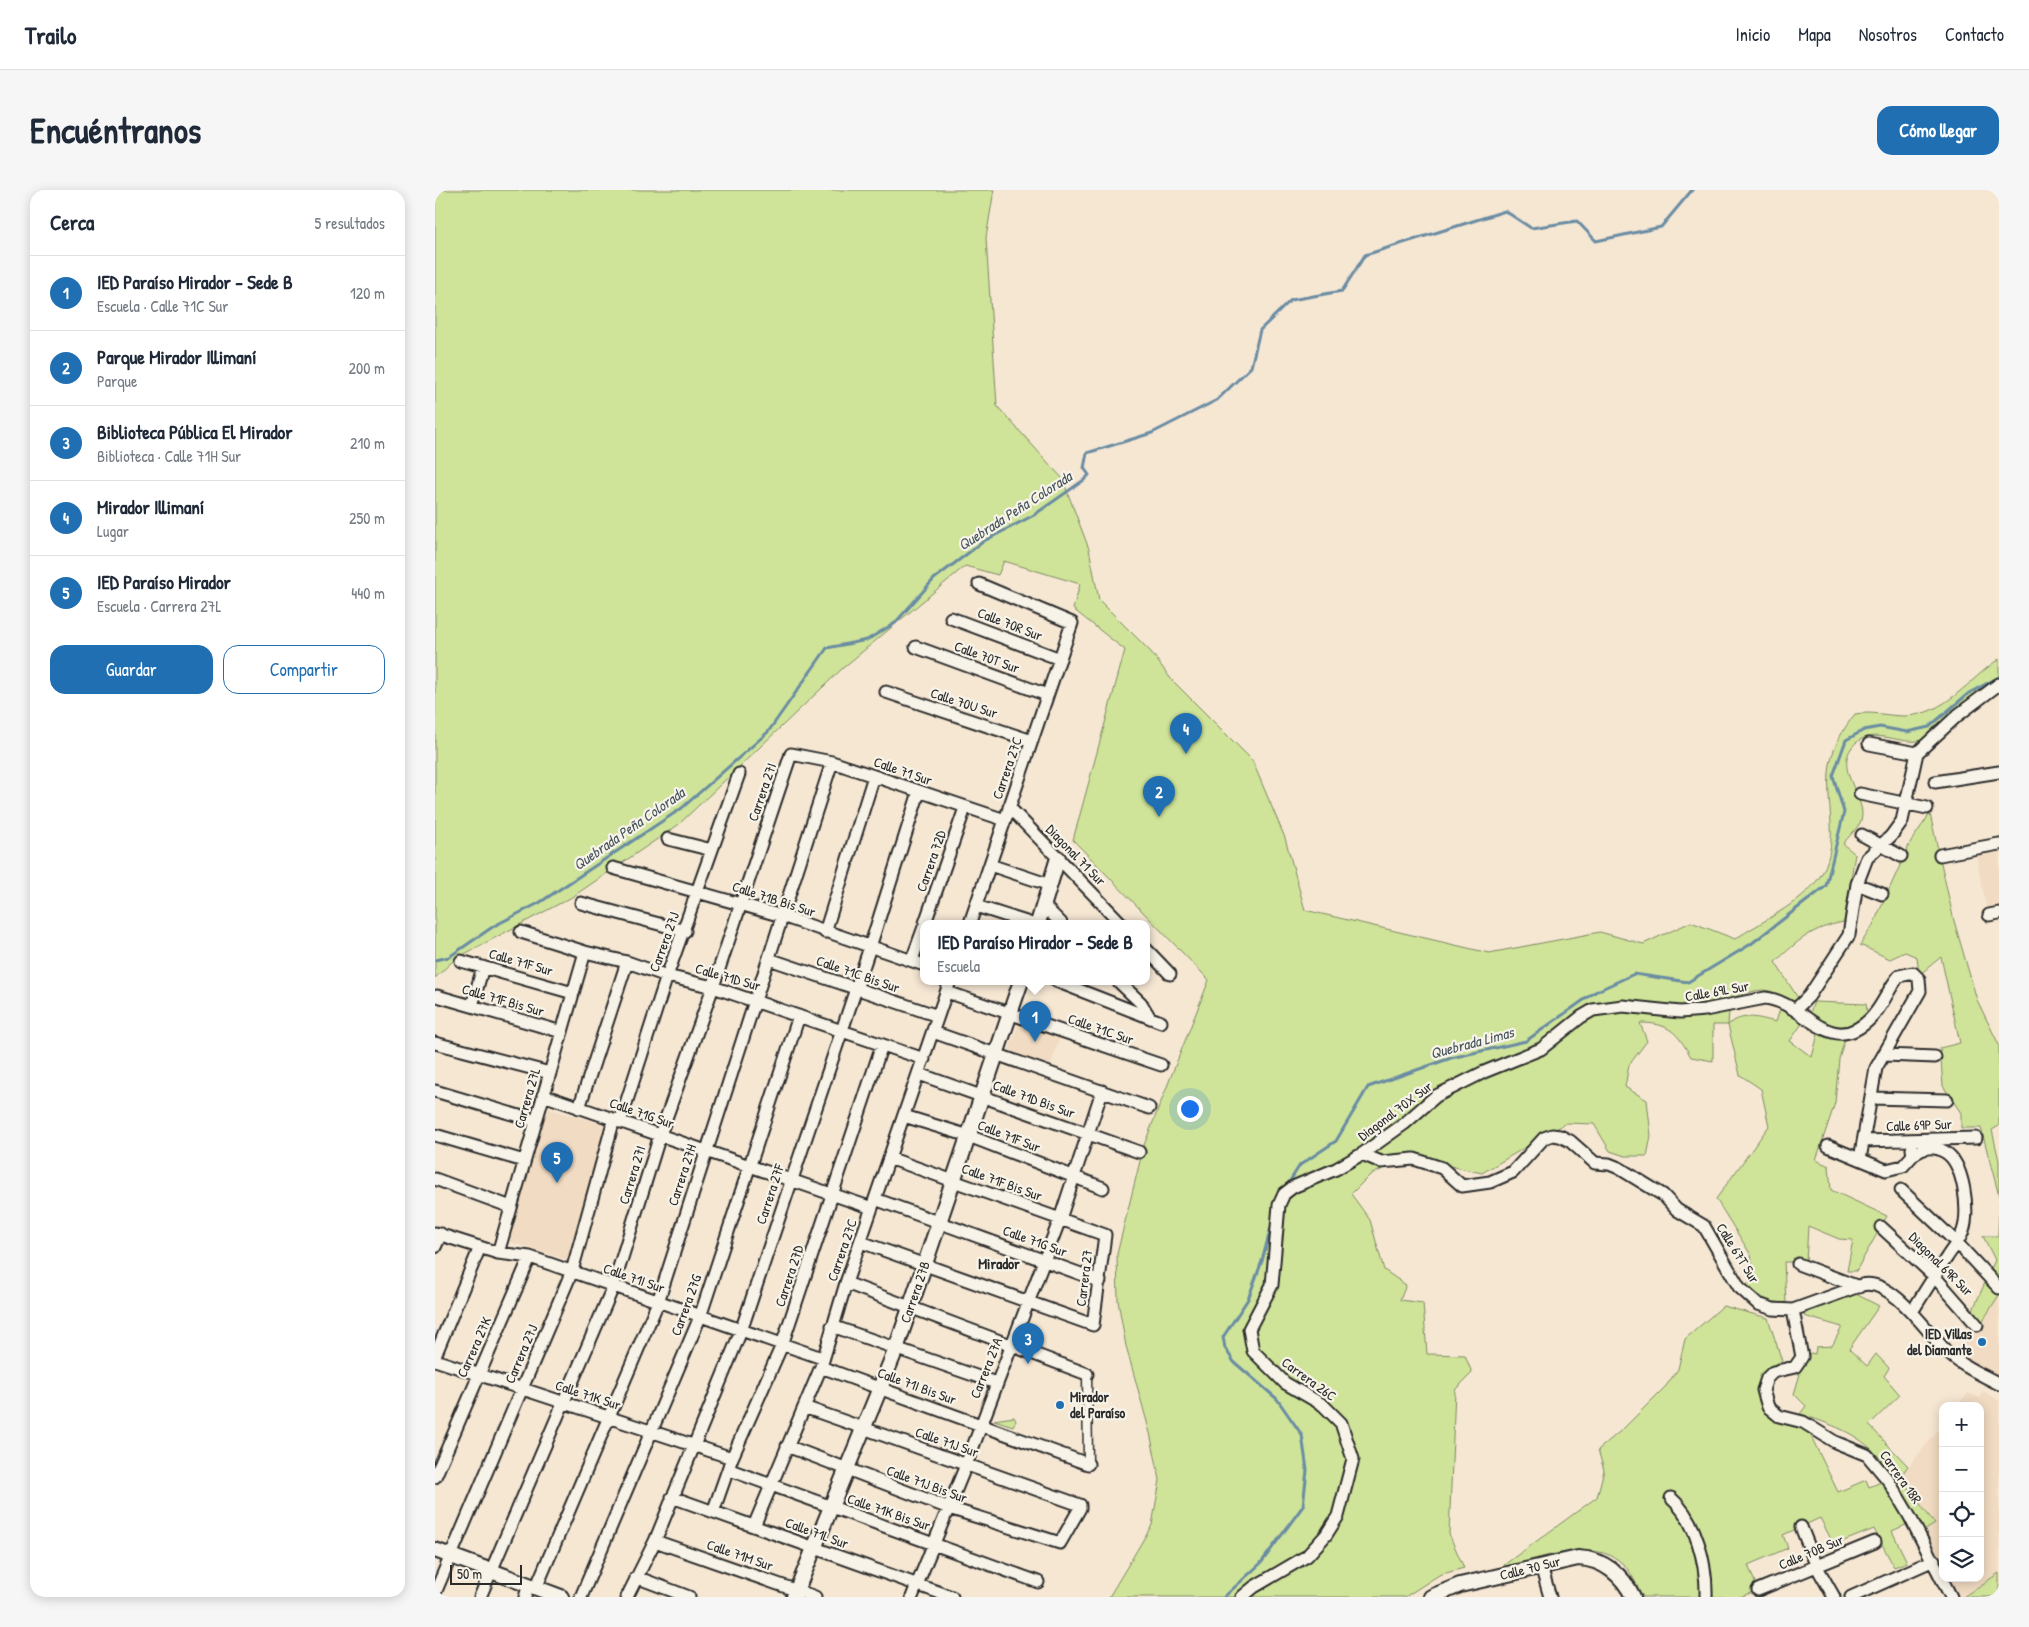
<!DOCTYPE html>
<html lang="es">
<meta charset="utf-8">
<style>
:root{--surface:#fff;--page:#f6f6f7;--text:#1f2937;--muted:#747a83;--line:#e0e1e3;--accent:#1f6fb2}
body{margin:0;font-family:"Patrick Hand",sans-serif;background:var(--page);color:var(--text)}
.controls{position:absolute;right:15px;bottom:15px;display:grid;overflow:hidden;border-radius:10px;box-shadow:0 2px 12px #0003}
.controls button{width:45px;height:45px;display:grid;place-items:center;padding:0;border:0;border-bottom:1px solid var(--line);background:var(--surface);color:var(--text);font:25px sans-serif}
.scale{position:absolute;left:15px;bottom:12px;width:72px;box-sizing:border-box;padding-left:5px;border:2px solid #2b2b2b;border-top:0;font-size:14px;line-height:18px;white-space:nowrap;color:#2b2b2b;-webkit-text-stroke:4px #f7f3e8;paint-order:stroke}
.you{position:absolute;left:754px;top:918px;width:18px;height:18px;margin:-12px;border:4px solid #fff;border-radius:50%;background:#1a73e8;box-shadow:0 0 0 8px #1a73e833}
.badge{display:grid;place-items:center;width:32px;height:32px;border-radius:50%;background:var(--accent);color:#fff;font-size:16px;font-weight:700}
.pin{position:absolute;translate:-50% -41px;filter:drop-shadow(0 1px 2px #0008)}
.pin::after{content:'';position:absolute;top:26px;width:18px;height:15px;background:inherit;clip-path:polygon(0 0,100% 0,50% 100%)}
.popup{position:absolute;left:485px;top:730px;width:230px;height:65px;box-sizing:border-box;display:grid;place-content:center;border-radius:10px;background:var(--surface);filter:drop-shadow(0 1px 4px #0005);font-size:16px;white-space:nowrap;color:var(--muted)}
.popup b{font-size:19px;color:var(--text)}
.popup::after{content:'';position:absolute;left:50%;top:100%;margin-left:-10px;border:10px solid transparent;border-top-color:var(--surface)}
.list{margin:0;padding:0;list-style:none}
h2{display:flex;justify-content:space-between;align-items:center;height:65px;margin:0;padding:0 20px;font-size:21px}
h2 small{font-size:16px;font-weight:400;color:var(--muted)}
.list li{display:grid;grid-template-columns:32px 1fr auto;gap:15px;align-items:center;box-sizing:border-box;height:75px;padding:0 20px;border-top:1px solid var(--line)}
.list b{display:block;font-size:19px;white-space:nowrap}
.list p{margin:0;font-size:16px;white-space:nowrap;color:var(--muted)}
.list em{font-size:16px;font-style:normal;color:var(--muted)}
.actions{display:flex;gap:10px;padding:15px 20px}
.actions a{flex:1;padding:11px 0;border:1px solid var(--accent);border-radius:15px;text-align:center;font-size:18px;color:var(--accent)}
.actions .main{background:var(--accent);color:#fff}
.icon{flex:none;width:28px;height:28px;fill:none;stroke:currentColor;stroke-width:2;stroke-linecap:round;stroke-linejoin:round}
.map{position:relative;flex:none;width:1564px;height:1407px;overflow:hidden;border-radius:15px}
header{display:flex;align-items:center;gap:30px;box-sizing:border-box;height:70px;padding:0 25px;background:var(--surface);border-bottom:1px solid var(--line)}
header strong{font-size:24px}
nav{display:flex;gap:28px;margin-inline-start:auto;font-size:18px}
.intro{display:flex;align-items:center;justify-content:space-between;box-sizing:border-box;height:120px;padding:0 30px}
h1{margin:0;font-size:35px}
.button{padding:12px 22px;border-radius:15px;background:var(--accent);color:#fff;font-size:18px;font-weight:700}
main{display:flex;gap:30px;padding:0 30px}
aside{flex:1;background:var(--surface);border-radius:15px;box-shadow:0 2px 12px #0003}
.map>svg:first-child{display:block}
.built{fill:#f1dbc2}
.green{fill:#cfe499;stroke:#7d8862}
.lines{fill:none;stroke-linecap:round;stroke-linejoin:round}
.stream{stroke:#6a8ca3;stroke-width:3}
.pedestrian-casing{stroke:#2b2b2b;stroke-width:11}
.minor-casing{stroke:#2b2b2b;stroke-width:15}
.tertiary-casing{stroke:#2b2b2b;stroke-width:18}
.pedestrian{stroke:#f7f3e8;stroke-width:8}
.minor{stroke:#f7f3e8;stroke-width:11}
.tertiary{stroke:#f7f3e8;stroke-width:14}
.poi-dot{fill:#1f6fb2;stroke:#f7f3e8;stroke-width:2}
.labels{text-anchor:middle;stroke-width:4.5;stroke-linejoin:round;paint-order:stroke}
.street-label{font-size:14px;fill:#2b2b2b;stroke:#f7f3e8}
.poi-label{font-size:14px;font-weight:bold;fill:#2b2b2b;stroke:#f7f3e8;text-anchor:end}
.water-label{font-size:15px;font-style:italic;fill:#45545d;stroke:#f7f3e8}
.neighbourhood-label{font-size:15px;font-weight:bold;fill:#2b2b2b;stroke:#f7f3e8}
</style>
<header>
<strong>Trailo</strong>
<nav><a>Inicio</a><a>Mapa</a><a>Nosotros</a><a>Contacto</a></nav>
</header>
<div class="intro"><h1>Encuéntranos</h1><a class="button">Cómo llegar</a></div>
<main>
<aside>
<h2>Cerca<small>5 resultados</small></h2>
<ul class="list">
<li><span class="badge">1</span><div><b>IED Paraíso Mirador - Sede B</b><p>Escuela · Calle 71C Sur</p></div><em>120 m</em></li>
<li><span class="badge">2</span><div><b>Parque Mirador Illimaní</b><p>Parque</p></div><em>200 m</em></li>
<li><span class="badge">3</span><div><b>Biblioteca Pública El Mirador</b><p>Biblioteca · Calle 71H Sur</p></div><em>210 m</em></li>
<li><span class="badge">4</span><div><b>Mirador Illimaní</b><p>Lugar</p></div><em>250 m</em></li>
<li><span class="badge">5</span><div><b>IED Paraíso Mirador</b><p>Escuela · Carrera 27L</p></div><em>440 m</em></li>
</ul>
<div class="actions"><a class="main">Guardar</a><a>Compartir</a></div>
</aside>
<div class="map">
<svg width="1564" height="1407" viewBox="0 0 1564 1407">
<rect width="100%" height="100%" fill="#f6e7d3"/>
<filter id="ink" filterUnits="userSpaceOnUse"><feTurbulence type="fractalNoise" baseFrequency=".02" numOctaves="2"/><feDisplacementMap in="SourceGraphic" scale="10" xChannelSelector="R" yChannelSelector="G"/><feConvolveMatrix kernelMatrix="1 2 1 2 8 2 1 2 1" color-interpolation-filters="sRGB"/></filter>
<g filter="url(#ink)">
<path class="built" d="M 1564,661 L 1564,718 L 1552,721 L 1541,665 Z
M 585,830 L 626,844 L 615,877 L 574,860 Z
M 111,918 L 171,935 L 133,1070 L 72,1051 Z
M 1564,1105 L 1564,1190 L 1520,1163 L 1542,1140 Z
M 1548,1201 L 1564,1211 L 1564,1383 L 1528,1407 L 1523,1407 L 1513,1388 L 1545,1388 L 1545,1216 L 1522,1216 L 1533,1203 L 1545,1208 Z
M 1508,1234 L 1508,1378 L 1489,1341 L 1500,1335 L 1465,1287 Z"/>
<path class="green" d="M 0,0 L 559,0 L 551,48 L 562,216 L 627,288 L 654,359 L 664,410 L 716,462 L 736,489 L 817,570 L 850,648 L 870,720 L 1054,763 L 1165,742 L 1208,754 L 1256,732 L 1300,749 C 1326,732 1366,713 1384,688 C 1406,656 1391,618 1394,583 C 1395,562 1407,540 1420,524 C 1437,521 1453,526 1470,526 C 1510,525 1534,489 1564,469 L 1564,494 C 1548,505 1498,549 1483,551 C 1462,554 1434,535 1417,557 C 1398,582 1436,611 1425,633 C 1421,640 1413,647 1408,654 L 1420,664 L 1409,732 C 1376,738 1364,750 1340,772 L 1363,808 L 1358,811 C 1327,795 1328,799 1295,808 L 1293,835 C 1308,822 1324,828 1341,832 L 1345,819 L 1368,832 L 1355,851 L 1377,867 L 1383,844 L 1390,847 L 1410,848 L 1404,869 L 1400,913 L 1381,970 L 1394,976 L 1396,1000 L 1452,1026 L 1421,1081 L 1412,1081 L 1418,1050 L 1404,1049 L 1373,1036 L 1371,1072 L 1349,1072 L 1351,1113 C 1334,1113 1322,1106 1311,1094 L 1320,1090 L 1316,1065 L 1281,1009 L 1334,936 L 1326,899 L 1305,885 L 1293,835 L 1278,835 L 1278,871 L 1256,867 C 1242,842 1234,833 1205,833 L 1212,851 L 1194,875 L 1190,897 L 1212,910 L 1216,946 L 1212,966 L 1190,966 L 1175,961 L 1159,934 L 1131,933 L 1047,983 L 983,969 L 961,973 L 935,985 L 916,1004 L 935,1030 L 949,1080 L 971,1095 L 965,1110 L 988,1113 L 992,1164 L 1030,1165 L 1037,1183 L 1020,1200 L 1014,1344 L 1029,1378 L 1004,1385 L 970,1407 L 674,1407 L 717,1335 L 725,1290 L 715,1243 L 691,1156 L 683,1111 L 682,1064 L 709,955 L 774,790 L 638,650 L 690,460 L 638,419 L 645,394 L 569,371 L 563,385 L 530,376 L 409,477 L 243,635 L 137,707 L 20,769 L 0,788 Z
M 1495,624 L 1519,731 L 1542,810 L 1564,855 L 1564,936 L 1557,940 L 1564,971 L 1564,1006 L 1546,938 L 1526,938 L 1526,923 L 1508,896 L 1505,858 L 1525,853 L 1506,767 L 1484,785 L 1482,767 L 1470,762 L 1455,769 L 1425,755 L 1438,735 L 1476,651 Z
M 1379,812 L 1431,814 L 1433,826 C 1412,842 1395,837 1374,825 Z
M 1564,1014 L 1564,1105 L 1542,1140 L 1533,1131 L 1560,1070 L 1548,1046 L 1563,1046 Z
M 1415,1101 L 1444,1116 L 1414,1159 L 1432,1176 L 1441,1164 L 1454,1178 L 1449,1186 L 1465,1205 L 1434,1235 L 1473,1276 L 1465,1287 L 1500,1334 L 1489,1341 L 1444,1267 C 1422,1242 1395,1234 1365,1224 L 1371,1216 L 1359,1204 L 1365,1184 L 1354,1183 L 1369,1176 L 1375,1163 L 1380,1164 L 1381,1157 L 1397,1156 L 1407,1137 L 1369,1126 L 1372,1121 Z
M 1288,1116 L 1333,1128 L 1347,1171 C 1328,1178 1312,1202 1330,1220 C 1339,1228 1359,1232 1371,1236 L 1403,1302 L 1431,1290 L 1434,1297 L 1449,1291 L 1473,1334 L 1457,1341 L 1472,1372 L 1459,1377 L 1439,1339 L 1399,1355 L 1385,1328 L 1348,1345 L 1353,1358 L 1313,1375 L 1323,1400 L 1305,1407 L 1208,1407 C 1202,1396 1197,1383 1188,1374 C 1159,1345 1096,1371 1062,1380 L 1162,1307 L 1169,1280 L 1163,1260 L 1189,1238 L 1231,1196 L 1243,1179 L 1250,1149 Z
M 579,1227 L 581,1231 L 578,1236 L 559,1230 Z
M 1564,1383 L 1564,1407 L 1528,1407 Z"/>
<g class="lines">
<path class="stream" d="M 0,770 L 14,767 L 59,736 L 104,713 L 247,618 L 333,542 L 392,458 L 432,450 L 460,433 L 499,389 L 549,351 L 599,325 L 649,290 L 654,285 L 649,278 L 652,263 L 717,243 L 782,210 L 816,177 L 825,140 L 856,110 L 907,101 L 930,65 L 1070,21 L 1096,38 L 1142,31 L 1161,51 L 1226,37 L 1257,0
M 851,997 L 865,975 L 901,951 L 933,897 L 1016,868 L 1091,851 L 1160,802 L 1199,784 L 1253,792 L 1316,754 L 1391,696 L 1409,622 L 1398,586 L 1411,550 L 1429,540 L 1445,537 L 1472,542 L 1494,537 L 1534,503 L 1564,487
M 789,1407 L 826,1373 L 868,1316 L 872,1280 L 867,1245 L 842,1209 L 799,1172 L 790,1158 L 788,1147 L 813,1109 L 827,1071 L 838,1030"/>
<g class="pedestrian-casing">
<path id="pedestrian" d="M 652,1184 L 653,1274"/>
</g>
<g class="minor-casing">
<path id="minor" d="M 516,428 L 625,469
M 481,457 L 612,505
M 451,502 L 597,551
M 1434,554 L 1482,563
M 1482,563 L 1523,525 L 1564,494
M 1500,592 L 1564,582
M 1425,604 L 1492,618
M 574,617 L 686,733
M 1427,645 L 1466,666
M 233,649 L 277,660
M 1505,665 L 1564,654
M 555,675 L 615,695
M 178,678 L 347,726 L 489,775
M 1422,694 L 1447,704
M 146,713 L 250,741
M 541,716 L 594,733
M 609,716 L 626,733
M 1554,725 L 1564,723
M 490,733 L 530,618
M 535,733 L 637,433 L 544,394
M 86,742 L 150,762 L 192,772 L 232,786 L 278,797 L 489,869
M 390,742 L 439,586
M 711,759 L 735,784
M 334,769 L 503,826
M 477,770 L 489,737
M 26,771 L 138,803
M 621,791 L 726,832
M 683,791 L 706,813 L 715,828
M 512,802 L 726,875
M 2,806 L 127,842
M 37,816 L 48,777
M 1361,819 L 1374,806 L 1414,745 L 1422,694 L 1432,668 L 1456,646 L 1467,631 L 1482,563
M 498,842 L 714,918
M 0,853 L 115,883
M 1450,865 L 1500,867
M 484,884 L 704,962
M 0,901 L 101,931
M 108,905 L 437,1018
M 1436,908 L 1512,910
M 144,918 L 192,772
M 469,926 L 534,946 L 668,998
M 185,932 L 232,786 L 304,584
M 0,945 L 89,971
M 1428,951 L 1541,948
M 1393,956 L 1451,980 L 1468,976 L 1478,965 L 1477,959
M 927,964 L 946,972 L 979,969 L 1007,978 L 1027,996 L 1055,992 L 1078,982 L 1109,948 L 1117,945 L 1125,946 L 1135,951 L 1160,973 L 1174,974 L 1184,978 L 1228,1005 L 1242,1020 L 1269,1036 L 1304,1097 L 1323,1114 L 1338,1119 L 1358,1120 L 1427,1095 C 1456,1087 1493,1143 1511,1161 C 1526,1176 1546,1184 1564,1194
M 0,989 L 76,1017
M 1466,1000 L 1521,1052 L 1564,1098
M 440,1009 L 665,1091
M 1446,1037 L 1499,1086 L 1542,1135
M 0,1043 L 63,1063 L 95,1067 L 387,1168
M 426,1052 L 658,1135 L 670,1045 L 454,968
M 0,1057 L 6,1044
M 63,1063 L 150,762
M 1363,1074 L 1424,1097
M 411,1093 L 652,1184
M 1358,1120 L 1367,1167 L 1360,1177 L 1338,1182 L 1332,1188 L 1328,1200 L 1333,1217 L 1344,1226 L 1368,1232 L 1400,1252 L 1432,1265 L 1453,1290 L 1475,1327 L 1516,1407
M 1477,1122 C 1488,1104 1500,1085 1512,1067 C 1517,1059 1525,1050 1528,1041 C 1535,1022 1529,973 1510,962 C 1499,955 1488,957 1478,965
M 397,1136 L 561,1193
M 0,1166 L 45,1057
M 0,1170 L 297,1268
M 386,1177 L 653,1274
M 352,1256 L 514,1318 L 625,1353 L 645,1318 L 645,1315 L 369,1217
M 295,1280 L 603,1392
M 0,1287 L 95,1067
M 237,1307 L 517,1407
M 1236,1308 C 1261,1329 1272,1375 1271,1407
M 278,1322 L 297,1268 L 347,1155 L 447,855
M 319,1336 L 386,1177 L 411,1093 L 515,791
M 1366,1337 L 1382,1377 L 1399,1407
M 220,1351 L 380,1407
M 1106,1376 L 1115,1407
M 201,1387 L 254,1407
M 101,1398 L 223,1112 L 397,572
M 1323,1400 L 1440,1352
M 0,1403 L 137,1081 L 179,929
M 45,1407 L 178,1097 L 225,945 L 278,797 L 356,564 L 397,572 L 570,630
M 90,1407 L 94,1395
M 146,1407 L 265,1127 L 364,826
M 192,1407 L 220,1351 L 306,1141 L 435,757 L 484,602
M 477,1407 L 531,1275 L 625,1029 L 667,901
M 807,1407 L 819,1397 L 872,1366 L 891,1345 L 903,1326 L 918,1269 L 906,1233 L 888,1215 L 850,1193 L 818,1161 L 814,1139 L 837,1095 L 844,1015 L 849,1004 L 858,997 L 901,979 L 927,964 L 969,934 L 1001,906 L 1049,882 L 1106,859 L 1146,827 L 1158,820 L 1188,816 L 1245,822 L 1270,820 L 1330,808 C 1370,812 1395,870 1436,828 C 1448,816 1453,799 1464,786 L 1478,783 L 1484,789 L 1485,801 L 1441,878 L 1425,969
M 1416,1407 L 1499,1370"/>
</g>
<g class="tertiary-casing">
<path id="tertiary" d="M 603,733 L 623,668
M 0,1360 L 126,1407
M 359,1407 L 461,1159 L 586,791
M 996,1407 L 1025,1395 L 1143,1368 C 1168,1369 1188,1385 1198,1407"/>
</g>
<use href="#pedestrian" class="pedestrian"/>
<use href="#minor" class="minor"/>
<use href="#tertiary" class="tertiary"/>
</g>
</g>
<g class="poi-dot">
<circle cx="1547" cy="1152" r="5"/>
<circle cx="625" cy="1215" r="5"/>
</g>
<g class="labels">
<g class="street-label">
<text transform="translate(575 434) rotate(21)" y="5">Calle 70R Sur</text>
<text transform="translate(552 467) rotate(20)" y="5">Calle 70T Sur</text>
<text transform="translate(529 513) rotate(18)" y="5">Calle 70U Sur</text>
<text transform="translate(572 578) rotate(-71)" y="5">Carrera 27C</text>
<text transform="translate(468 581) rotate(19)" y="5">Calle 71 Sur</text>
<text transform="translate(327 602) rotate(-71)" y="5">Carrera 27I</text>
<text transform="translate(641 665) rotate(46)" y="5">Diagonal 71 Sur</text>
<text transform="translate(496 671) rotate(-71)" y="5">Carrera 72D</text>
<text transform="translate(339 709) rotate(18)" y="5">Calle 71B Bis Sur</text>
<text transform="translate(229 752) rotate(-70)" y="5">Carrera 27J</text>
<text transform="translate(86 772) rotate(16)" y="5">Calle 71F Sur</text>
<text transform="translate(423 784) rotate(19)" y="5">Calle 71C Bis Sur</text>
<text transform="translate(293 787) rotate(16)" y="5">Calle 71D Sur</text>
<text transform="translate(1282 801) rotate(-10)" y="5">Calle 69L Sur</text>
<text transform="translate(68 810) rotate(16)" y="5">Calle 71F Bis Sur</text>
<text transform="translate(666 839) rotate(19)" y="5">Calle 71C Sur</text>
<text transform="translate(92 908) rotate(-74)" y="5">Carrera 27L</text>
<text transform="translate(599 909) rotate(20)" y="5">Calle 71D Bis Sur</text>
<text transform="translate(960 921) rotate(-37)" y="5">Diagonal 70X Sur</text>
<text transform="translate(207 923) rotate(19)" y="5">Calle 71G Sur</text>
<text transform="translate(1484 935) rotate(-2)" y="5">Calle 69P Sur</text>
<text transform="translate(574 946) rotate(21)" y="5">Calle 71F Sur</text>
<text transform="translate(197 985) rotate(-73)" y="5">Carrera 27I</text>
<text transform="translate(247 985) rotate(-72)" y="5">Carrera 27H</text>
<text transform="translate(567 992) rotate(20)" y="5">Calle 71F Bis Sur</text>
<text transform="translate(335 1004) rotate(-72)" y="5">Carrera 27F</text>
<text transform="translate(600 1051) rotate(20)" y="5">Calle 71G Sur</text>
<text transform="translate(407 1060) rotate(-71)" y="5">Carrera 27C</text>
<text transform="translate(1303 1063) rotate(58)" y="5">Calle 67T Sur</text>
<text transform="translate(1506 1074) rotate(45)" y="5">Diagonal 69R Sur</text>
<text transform="translate(354 1086) rotate(-72)" y="5">Carrera 27D</text>
<text transform="translate(199 1088) rotate(19)" y="5">Calle 71I Sur</text>
<text transform="translate(649 1088) rotate(-83)" y="5">Carrera 27</text>
<text transform="translate(480 1102) rotate(-71)" y="5">Carrera 27B</text>
<text transform="translate(251 1115) rotate(-70)" y="5">Carrera 27G</text>
<text transform="translate(39 1157) rotate(-66)" y="5">Carrera 27K</text>
<text transform="translate(86 1164) rotate(-67)" y="5">Carrera 27J</text>
<text transform="translate(551 1178) rotate(-68)" y="5">Carrera 27A</text>
<text transform="translate(874 1189) rotate(36)" y="5">Carrera 26C</text>
<text transform="translate(482 1196) rotate(20)" y="5">Calle 71I Bis Sur</text>
<text transform="translate(153 1205) rotate(18)" y="5">Calle 71K Sur</text>
<text transform="translate(512 1252) rotate(19)" y="5">Calle 71J Sur</text>
<text transform="translate(1466 1287) rotate(55)" y="5">Carrera 18R</text>
<text transform="translate(492 1294) rotate(20)" y="5">Calle 71J Bis Sur</text>
<text transform="translate(454 1322) rotate(19)" y="5">Calle 71K Bis Sur</text>
<text transform="translate(382 1343) rotate(20)" y="5">Calle 71L Sur</text>
<text transform="translate(1376 1362) rotate(-23)" y="5">Calle 70B Sur</text>
<text transform="translate(305 1365) rotate(19)" y="5">Calle 71M Sur</text>
<text transform="translate(1095 1378) rotate(-14)" y="5">Calle 70 Sur</text>
</g>
<g class="poi-label">
<text x="1537" y="1149">IED Villas<tspan x="1537" dy="16">del Diamante</tspan></text>
<text x="635" y="1212" text-anchor="start">Mirador<tspan x="635" dy="16">del Paraíso</tspan></text>
</g>
<g class="water-label">
<text transform="translate(580 321) rotate(-33)" y="5">Quebrada Peña Colorada</text>
<text transform="translate(194 639) rotate(-35)" y="5">Quebrada Peña Colorada</text>
<text transform="translate(1037 853) rotate(-15)" y="5">Quebrada Limas</text>
</g>
<g class="neighbourhood-label">
<text x="564" y="1079">Mirador</text>
</g>
</g>
</svg>
<div class="controls">
<button>+</button>
<button>−</button>
<button><svg class="icon" aria-label="locate" viewBox="0 0 24 24"><circle cx="12" cy="12" r="6"/><path d="M12 2v4M12 18v4M2 12h4M18 12h4"/></svg></button>
<button><svg class="icon" aria-label="layers" viewBox="0 0 24 24"><path d="M12 4l9 5-9 5-9-5zM3 14l9 5 9-5"/></svg></button>
</div>
<div class="scale">50 m</div>
<div class="you"></div>
<div class="pin badge" style="left:600px;top:852px">1</div>
<div class="popup"><b>IED Paraíso Mirador - Sede B</b>Escuela</div>
<div class="pin badge" style="left:724px;top:627px">2</div>
<div class="pin badge" style="left:593px;top:1174px">3</div>
<div class="pin badge" style="left:751px;top:564px">4</div>
<div class="pin badge" style="left:122px;top:993px">5</div>
</div>
</main>
